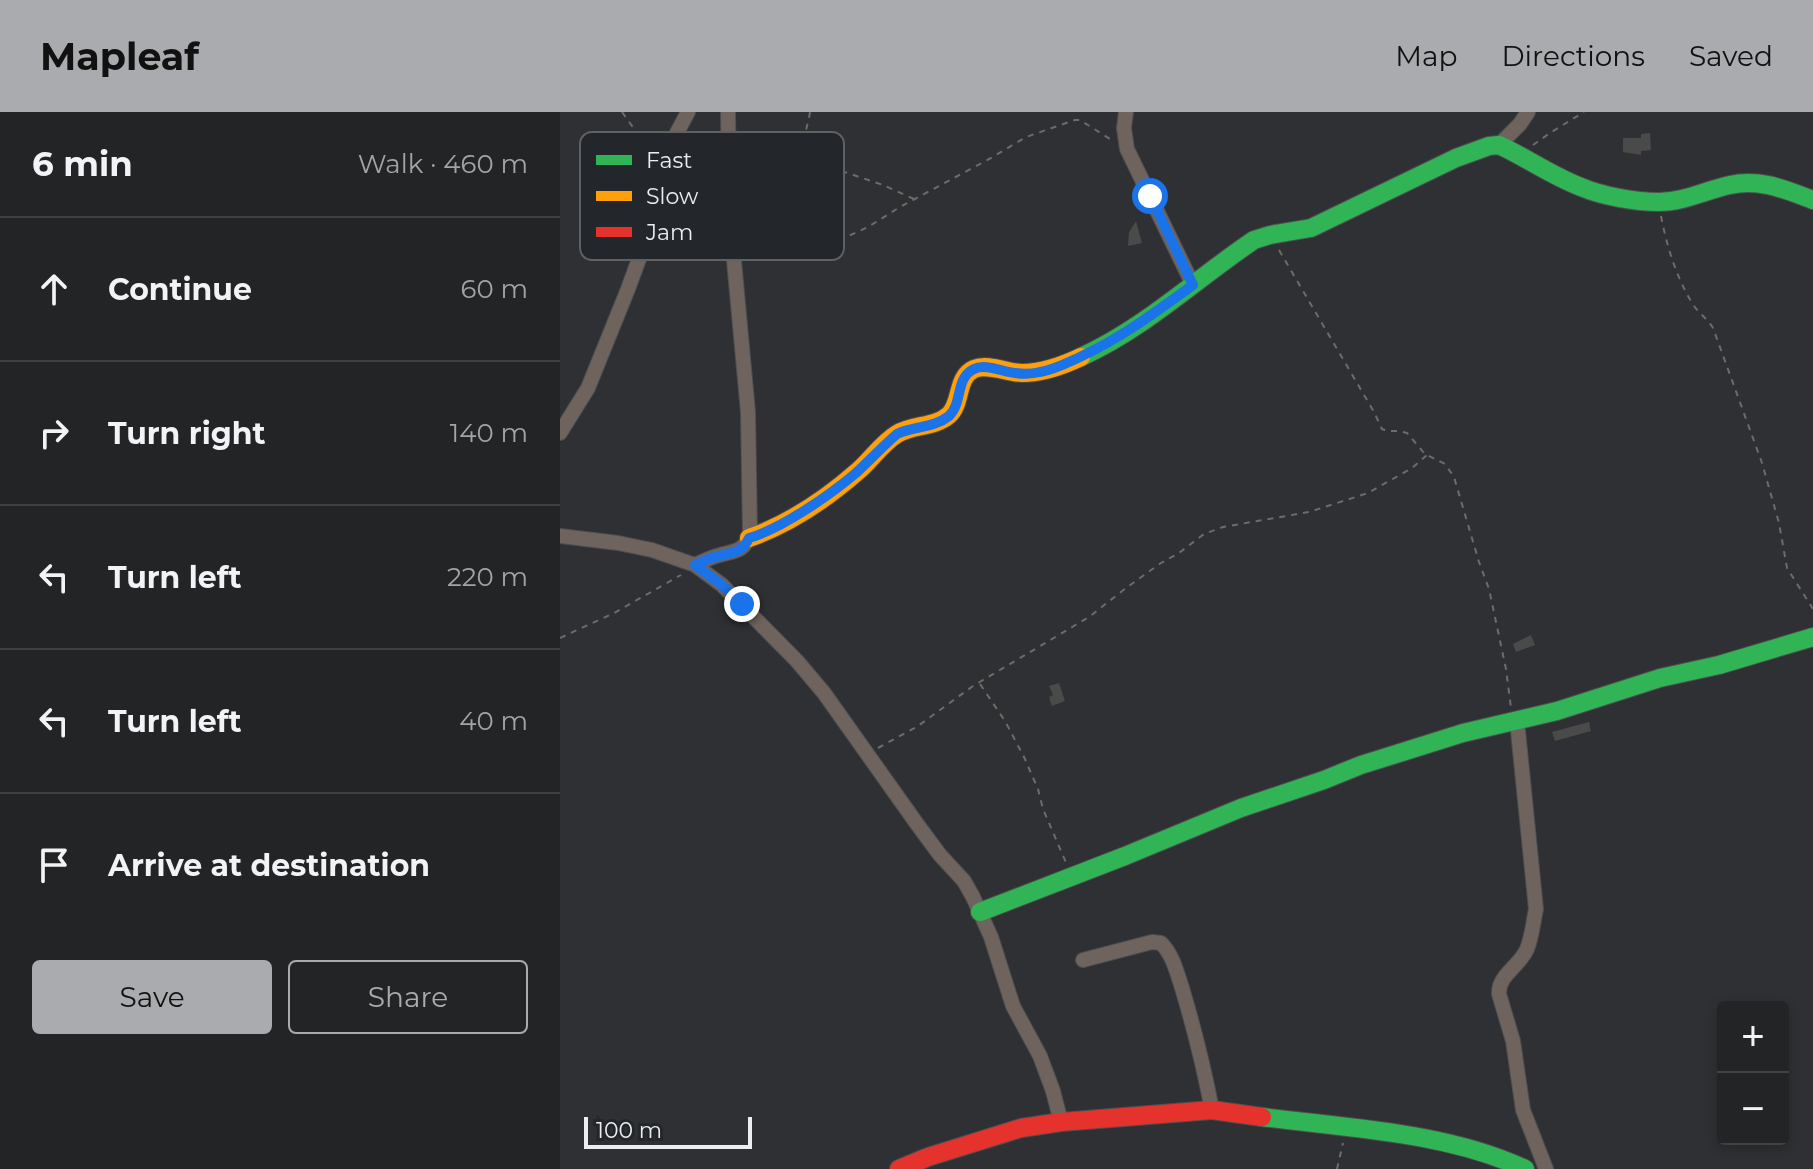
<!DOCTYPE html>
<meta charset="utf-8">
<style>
:root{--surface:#222426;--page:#2e3032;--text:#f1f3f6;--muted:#a2a4a7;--line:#3f4143;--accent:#a9abae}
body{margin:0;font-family:Montserrat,sans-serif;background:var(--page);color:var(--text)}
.controls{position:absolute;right:24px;bottom:24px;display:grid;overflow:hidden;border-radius:8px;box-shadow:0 4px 12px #0003}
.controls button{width:72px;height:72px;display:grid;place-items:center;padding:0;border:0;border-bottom:2px solid var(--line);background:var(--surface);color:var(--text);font:40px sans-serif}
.scale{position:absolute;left:24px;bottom:20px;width:168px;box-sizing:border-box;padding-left:8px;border:4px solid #ebedf0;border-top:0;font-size:22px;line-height:28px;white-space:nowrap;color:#ebedf0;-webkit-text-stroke:6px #23262a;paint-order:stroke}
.stop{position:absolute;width:24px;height:24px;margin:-18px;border:6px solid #1a73e8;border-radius:50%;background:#fff}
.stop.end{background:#1a73e8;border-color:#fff;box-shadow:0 2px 8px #0008}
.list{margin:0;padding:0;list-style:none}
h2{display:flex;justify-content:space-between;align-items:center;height:104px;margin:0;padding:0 32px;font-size:34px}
h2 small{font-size:26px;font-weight:400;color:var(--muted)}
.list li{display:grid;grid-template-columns:52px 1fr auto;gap:24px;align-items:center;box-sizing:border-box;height:144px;padding:0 32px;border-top:2px solid var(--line)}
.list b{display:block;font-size:30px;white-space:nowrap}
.list em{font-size:26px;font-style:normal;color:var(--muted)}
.actions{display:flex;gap:16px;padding:24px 32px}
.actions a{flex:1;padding:18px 0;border:2px solid var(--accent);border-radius:8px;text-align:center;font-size:28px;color:var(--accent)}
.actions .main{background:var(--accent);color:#111}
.icon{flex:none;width:44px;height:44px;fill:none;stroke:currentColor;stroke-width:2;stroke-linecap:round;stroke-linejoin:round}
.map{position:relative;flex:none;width:1253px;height:1057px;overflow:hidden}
header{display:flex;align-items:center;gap:48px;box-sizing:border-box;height:112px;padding:0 40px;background:var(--accent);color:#111}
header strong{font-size:38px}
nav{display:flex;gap:44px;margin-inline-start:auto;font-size:28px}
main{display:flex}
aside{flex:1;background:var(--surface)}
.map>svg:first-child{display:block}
.building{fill:#4b4a4b}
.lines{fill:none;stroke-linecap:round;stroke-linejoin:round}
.street-casing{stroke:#4d4e50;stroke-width:16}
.fast-casing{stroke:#4d4e50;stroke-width:20}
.slow-casing{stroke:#4d4e50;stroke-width:20}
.jam-casing{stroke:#4d4e50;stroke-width:20}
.path{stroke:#6f6b67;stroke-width:2;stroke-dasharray:6 6;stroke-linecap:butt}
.street{stroke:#6f645d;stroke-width:14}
.fast{stroke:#30b455;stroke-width:18}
.slow{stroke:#ff9f0a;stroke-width:18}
.jam{stroke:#e5322d;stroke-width:18}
.route{stroke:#1a73e8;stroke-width:10}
.key{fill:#23262a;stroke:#5f6265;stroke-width:2}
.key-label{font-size:22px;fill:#ebedf0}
</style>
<header>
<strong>Mapleaf</strong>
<nav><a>Map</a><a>Directions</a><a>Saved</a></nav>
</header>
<main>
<aside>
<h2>6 min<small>Walk · 460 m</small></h2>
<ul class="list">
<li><svg class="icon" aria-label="ahead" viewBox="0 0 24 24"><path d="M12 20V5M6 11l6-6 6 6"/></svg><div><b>Continue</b></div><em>60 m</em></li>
<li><svg class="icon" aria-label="right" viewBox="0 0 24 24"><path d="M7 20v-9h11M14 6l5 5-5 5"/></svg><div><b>Turn right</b></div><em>140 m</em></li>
<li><svg class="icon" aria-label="left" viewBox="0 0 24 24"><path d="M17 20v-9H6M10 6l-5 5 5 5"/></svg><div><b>Turn left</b></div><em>220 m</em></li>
<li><svg class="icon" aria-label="left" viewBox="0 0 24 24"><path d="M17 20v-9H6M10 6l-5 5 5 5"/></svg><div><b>Turn left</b></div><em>40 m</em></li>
<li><svg class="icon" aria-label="arrive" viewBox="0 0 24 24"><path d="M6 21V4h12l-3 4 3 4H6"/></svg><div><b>Arrive at destination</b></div></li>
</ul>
<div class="actions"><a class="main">Save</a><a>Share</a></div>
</aside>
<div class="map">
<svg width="1253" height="1057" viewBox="0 0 1253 1057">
<rect width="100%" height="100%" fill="#2e3033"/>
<path class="building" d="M 1090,21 L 1091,38 L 1081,39 L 1081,43 L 1063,40 L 1063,26 L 1081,26 L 1081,22 Z
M 576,109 L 582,131 L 568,134 L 569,120 Z
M 971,523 L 975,533 L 956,540 L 953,532 Z
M 499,571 L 505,589 L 492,594 L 489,585 L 493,583 L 489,574 Z
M 1029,610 L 1031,619 L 995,629 L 992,620 Z"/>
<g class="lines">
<g class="street-casing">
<path id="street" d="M 566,0 L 564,16 L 567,37 L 633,173
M 939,33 L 960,12 L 968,0
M 0,321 L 28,276 L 68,177 L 86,128 L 103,57 L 112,30 L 128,0
M 0,424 L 58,431 L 92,438 L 135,453 L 162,473 L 237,549 L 264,581 L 357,712 L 380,743 L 404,769 L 413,785 L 431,825 L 453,894 L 480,944 L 493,979 L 501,1010
M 135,453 C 143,449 151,445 160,443 C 175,439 185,439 190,422 L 188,300 L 172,127 L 172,100 L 169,73 L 168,0
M 957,609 L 976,797 C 973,811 972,825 967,837 C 960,854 938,863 939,882 L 953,929 L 963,998 L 986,1057
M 523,848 L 592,830 L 601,831 C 613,843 617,861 622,876 C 634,916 644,956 652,998"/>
</g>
<g class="fast-casing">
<path id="fast" d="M 521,245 C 585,216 636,167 694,128 L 710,123 L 751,116 L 896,46 L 929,34 L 939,33 C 967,46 992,64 1021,75 C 1042,84 1075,90 1099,90 C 1124,90 1146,78 1170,73 C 1200,66 1226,78 1253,88
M 420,800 L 565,744 L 681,696 L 764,668 L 801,653 L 903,621 L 997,599 L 1100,566 L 1159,553 L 1253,525
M 702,1005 C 787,1016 887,1020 965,1057"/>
</g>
<g class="slow-casing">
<path id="slow" d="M 189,426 C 229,412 266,387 298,359 C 311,348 322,331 337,322 C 353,312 374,316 389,303 C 402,291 396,265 414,257 C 428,251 448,261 462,261 C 483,261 502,254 521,245"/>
</g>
<g class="jam-casing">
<path id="jam" d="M 339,1057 L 368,1045 L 461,1016 L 501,1010 L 652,998 L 702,1005"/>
</g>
<path class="path" d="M 62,0 L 93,43
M 250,0 C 248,15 238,36 249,48 L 323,73 L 354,87
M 973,33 L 990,21 L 1024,0
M 1101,104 C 1107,135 1116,164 1132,191 C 1138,201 1147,206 1153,216 L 1202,351 L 1219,411 L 1227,456 L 1253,497
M 185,128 L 239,138 L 275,130 L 308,115 L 340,95 L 431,46 L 466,25 L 515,8 L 520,8 L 553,29
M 719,138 L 814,300 L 822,317 L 827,319 L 838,319 L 847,321 L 865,342 L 885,352 L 894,365 L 919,450 L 929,477 L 946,557 L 951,596
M 0,526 L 54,501 L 121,463
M 420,572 L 445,609 L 464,645 L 478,677 L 483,697 L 507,753
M 318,636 L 358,614 L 413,574 L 529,505 L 566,476 L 601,451 L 619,441 L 644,422 L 663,415 L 749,400 L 808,381 L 852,356 L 867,343
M 777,1057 L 783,1031"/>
<use href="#street" class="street"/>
<use href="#fast" class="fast"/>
<use href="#slow" class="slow"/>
<use href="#jam" class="jam"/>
</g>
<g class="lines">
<path class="route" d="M 182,492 L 162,473 L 135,453 C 141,450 147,447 154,445 C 169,441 182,442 189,426 C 221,417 270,383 296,361 C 310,348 323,334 337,322 C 354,314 374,316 389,304 C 403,291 395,266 414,257 C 425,251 443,260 455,261 C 463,262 472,262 480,260 C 494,258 507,251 520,245 C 561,226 596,200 633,173 L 590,84"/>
</g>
<rect x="20" y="20" width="264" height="128" rx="12" class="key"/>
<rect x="36" y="43" width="36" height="10" fill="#30b455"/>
<rect x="36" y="79" width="36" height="10" fill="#ff9f0a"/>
<rect x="36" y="115" width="36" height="10" fill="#e5322d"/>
<g class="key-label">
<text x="86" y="56">Fast</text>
<text x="86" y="92">Slow</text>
<text x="86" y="128">Jam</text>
</g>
</svg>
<div class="controls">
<button>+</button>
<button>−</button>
</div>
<div class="scale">100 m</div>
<div class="stop" style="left:590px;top:84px"></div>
<div class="stop end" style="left:182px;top:492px"></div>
</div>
</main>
